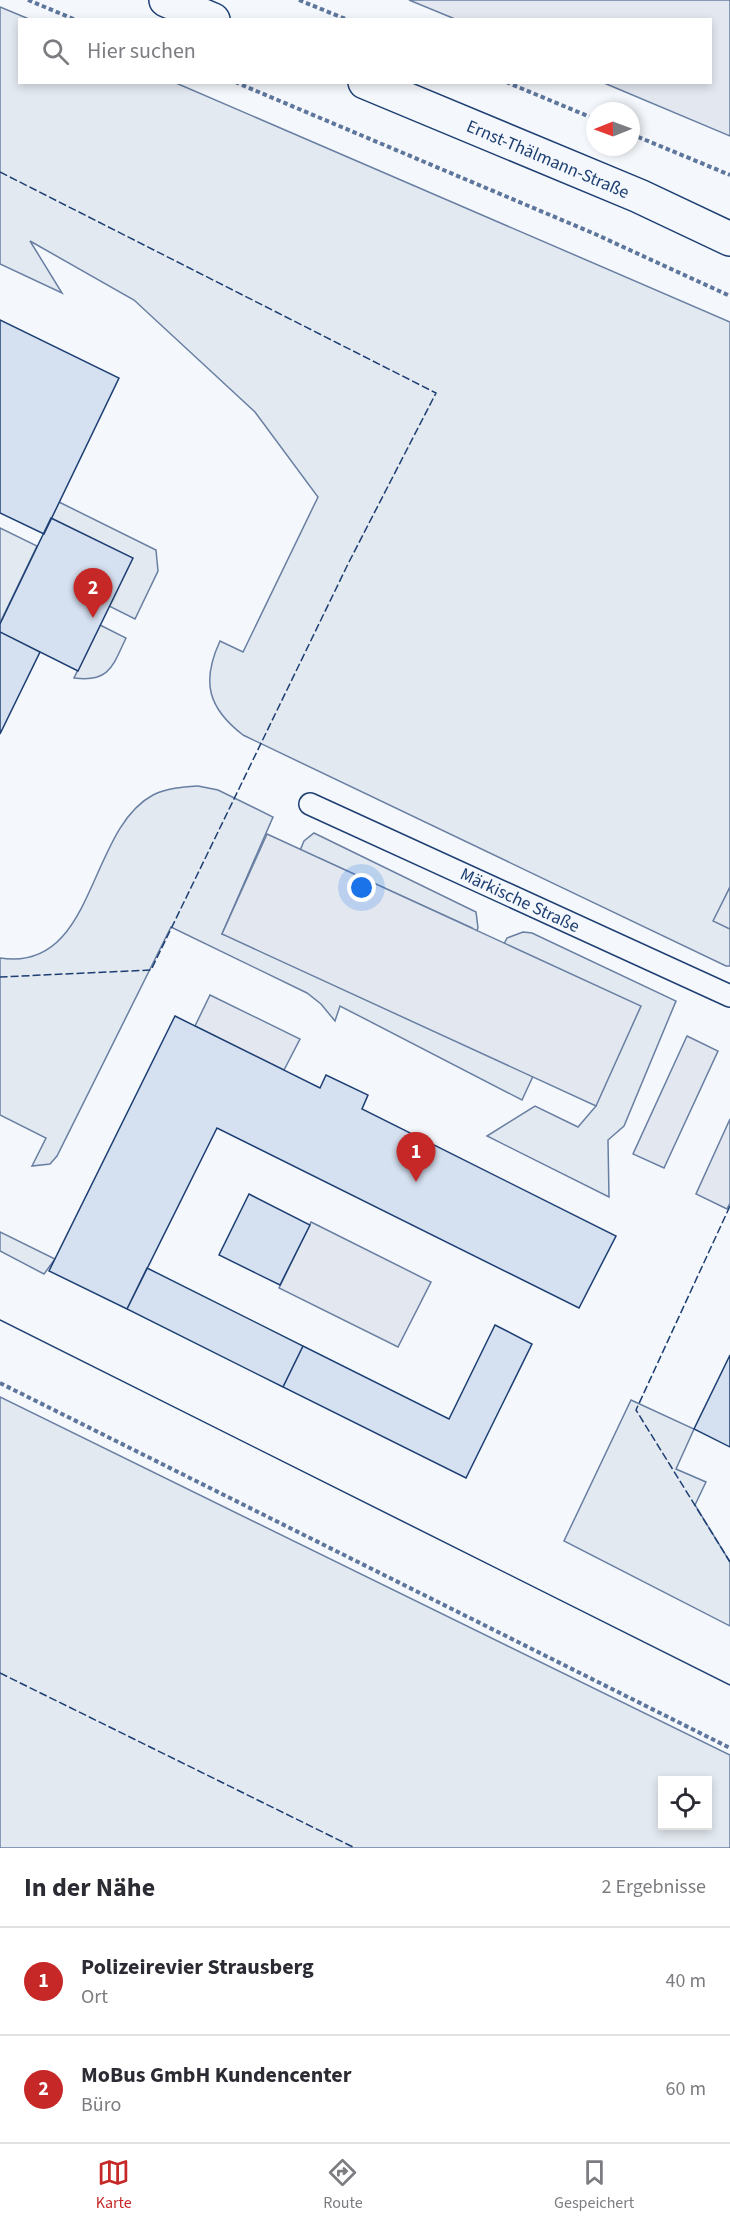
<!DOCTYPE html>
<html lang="de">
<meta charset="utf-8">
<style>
:root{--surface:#fff;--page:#f7f7f7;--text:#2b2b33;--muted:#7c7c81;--line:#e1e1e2;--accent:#c62828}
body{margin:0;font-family:"Source Sans 3",sans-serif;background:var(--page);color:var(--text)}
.controls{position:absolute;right:18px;bottom:18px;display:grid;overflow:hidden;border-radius:0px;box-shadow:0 3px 9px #0003}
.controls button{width:54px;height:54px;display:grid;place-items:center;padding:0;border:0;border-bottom:2px solid var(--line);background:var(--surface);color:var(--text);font:30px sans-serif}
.compass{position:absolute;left:586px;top:102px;width:54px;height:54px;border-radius:50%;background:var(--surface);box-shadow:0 3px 9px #0003;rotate:269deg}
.you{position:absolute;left:362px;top:888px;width:21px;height:21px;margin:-15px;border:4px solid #fff;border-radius:50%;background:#1a73e8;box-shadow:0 0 0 9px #1a73e833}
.badge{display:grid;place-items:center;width:39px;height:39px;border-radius:50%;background:var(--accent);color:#fff;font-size:20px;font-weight:700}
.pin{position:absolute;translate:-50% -50px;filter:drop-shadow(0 2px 3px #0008)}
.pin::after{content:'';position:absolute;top:32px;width:21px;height:18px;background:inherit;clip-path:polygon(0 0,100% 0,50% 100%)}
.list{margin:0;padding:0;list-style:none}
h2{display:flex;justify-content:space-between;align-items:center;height:78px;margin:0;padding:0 24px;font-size:26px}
h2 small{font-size:20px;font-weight:400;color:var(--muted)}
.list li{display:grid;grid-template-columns:39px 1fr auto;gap:18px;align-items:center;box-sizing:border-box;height:108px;padding:0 24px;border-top:2px solid var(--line)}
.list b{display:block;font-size:22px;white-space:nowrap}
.list p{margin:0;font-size:20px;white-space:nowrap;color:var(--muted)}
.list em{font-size:20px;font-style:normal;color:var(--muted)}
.icon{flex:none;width:33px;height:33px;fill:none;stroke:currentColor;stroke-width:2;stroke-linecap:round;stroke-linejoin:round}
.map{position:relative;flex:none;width:730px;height:1848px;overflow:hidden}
.search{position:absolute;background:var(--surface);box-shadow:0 3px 9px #0003;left:18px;right:18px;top:18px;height:66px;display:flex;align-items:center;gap:15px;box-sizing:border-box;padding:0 21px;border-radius:0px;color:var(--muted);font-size:22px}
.sheet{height:294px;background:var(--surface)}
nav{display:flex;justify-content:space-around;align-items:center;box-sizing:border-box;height:84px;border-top:2px solid var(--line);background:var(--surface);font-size:16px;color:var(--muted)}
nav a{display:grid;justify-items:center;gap:3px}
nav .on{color:var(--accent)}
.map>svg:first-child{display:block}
.green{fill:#e3e9f0;stroke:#687fa3;stroke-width:1.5;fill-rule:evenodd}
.parking{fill:#e3e8f0;stroke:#687fa3;stroke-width:1.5}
.building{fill:#d5e0f0;stroke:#1d3f73;stroke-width:1.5}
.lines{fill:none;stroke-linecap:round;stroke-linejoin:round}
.service-casing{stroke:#1d3f73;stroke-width:24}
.secondary-casing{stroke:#1d3f73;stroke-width:36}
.path{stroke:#5e769c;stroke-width:4;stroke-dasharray:4.5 3;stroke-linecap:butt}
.service{stroke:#f4f7fb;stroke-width:21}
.secondary{stroke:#f4f7fb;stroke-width:33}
.tram{stroke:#1d3f73;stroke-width:1.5}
.fence{stroke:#1d3f73;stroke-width:1.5;stroke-dasharray:8 3;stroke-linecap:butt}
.labels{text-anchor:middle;stroke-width:4.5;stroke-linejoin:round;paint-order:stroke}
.street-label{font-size:18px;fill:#1d3f73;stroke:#f4f7fb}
</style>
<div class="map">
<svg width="730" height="1848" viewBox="0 0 730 1848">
<rect width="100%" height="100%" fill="#f4f7fb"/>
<path class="green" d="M 0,7 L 29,19 L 20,20 L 20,82 L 176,83 L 730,322 L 730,887 L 714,921 L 730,929 L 730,966 L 726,966 L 243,735 C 208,708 201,682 220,641 L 243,652 L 318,497 L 255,412 L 134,300 L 30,241 L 62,293 L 0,264 Z
M 59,502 L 156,550 L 158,571 L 135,619 L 109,606 L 51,518 Z
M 0,528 L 37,546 L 0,623 Z
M 100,625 L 126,638 C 113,665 110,683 74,678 Z
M 198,786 L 218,790 L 273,817 L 222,934 L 547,1046 L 522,1100 L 340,1006 L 335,1021 L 321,1004 L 307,993 L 171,927 L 57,1156 L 50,1164 L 32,1166 L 46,1138 L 0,1115 L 0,958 C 96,973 87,830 153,795 C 167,788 183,787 198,786 Z
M 314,833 L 476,912 L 478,928 L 464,960 L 472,928 L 319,858 L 291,872 L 304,841 Z
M 523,932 L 532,933 L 676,1001 L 624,1126 L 608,1140 L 609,1197 L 487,1136 L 535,1106 L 578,1127 L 596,1106 L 495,962 L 507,938 Z
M 0,1232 L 55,1259 L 44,1274 L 0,1251 Z
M 0,1397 L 730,1755 L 730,1848 L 0,1848 ZM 662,1780 L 708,1780 L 708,1826 L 662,1826 Z
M 631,1400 L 694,1429 L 676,1469 L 706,1482 L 695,1505 L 730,1562 L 730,1626 L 564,1541 Z"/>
<path class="parking" d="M 409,0 L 730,0 L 730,136 L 604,83 L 710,82 L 710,20 L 455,19 Z
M 267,834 L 641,1006 L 596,1106 L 222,934 Z
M 730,887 L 730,929 L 713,921 Z
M 210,995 L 300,1039 L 284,1070 L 195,1026 Z
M 687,1036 L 718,1051 L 664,1168 L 633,1154 Z
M 730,1119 L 730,1203 L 727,1209 L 696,1194 Z
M 311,1222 L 431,1282 L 398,1347 L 279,1288 Z"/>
<path class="building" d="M 0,320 L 119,378 L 44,534 L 0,513 Z
M 51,518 L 133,558 L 78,671 L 0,632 L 0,624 Z
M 0,632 L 40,652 L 0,734 Z
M 175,1016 L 320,1088 L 326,1075 L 368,1095 L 362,1109 L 616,1236 L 579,1308 L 217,1128 L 127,1309 L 49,1271 Z
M 249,1194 L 310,1225 L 280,1285 L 219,1255 Z
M 147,1268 L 303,1346 L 283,1387 L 127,1309 Z
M 495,1325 L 532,1344 L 466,1478 L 283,1387 L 303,1346 L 449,1419 Z
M 730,1355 L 730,1447 L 694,1429 Z"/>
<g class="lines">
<g class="service-casing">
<path id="service" d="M 310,804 L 730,996"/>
</g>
<g class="secondary-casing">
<path id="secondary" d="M 166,0 L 213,20
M 365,82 L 639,196 L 730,239"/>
</g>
<path class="path" d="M 28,0 L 76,20
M 299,0 L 348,20
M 235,82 L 595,234 L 730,296
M 506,82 L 595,119
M 631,134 L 730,175
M 0,1383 L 730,1748"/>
<use href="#service" class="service"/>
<use href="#secondary" class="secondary"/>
<path class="tram" d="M 0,1320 L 730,1685"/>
<path class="fence" d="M 0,172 L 436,393 L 349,562 L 151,970 L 0,977
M 730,1206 L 636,1410 L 730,1562
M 0,1673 L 355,1848"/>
</g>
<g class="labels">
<g class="street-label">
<text transform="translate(548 159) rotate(23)" y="6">Ernst-Thälmann-Straße</text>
<text transform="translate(520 900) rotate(25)" y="6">Märkische Straße</text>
</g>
</g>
</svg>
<div class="controls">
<button><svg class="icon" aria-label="locate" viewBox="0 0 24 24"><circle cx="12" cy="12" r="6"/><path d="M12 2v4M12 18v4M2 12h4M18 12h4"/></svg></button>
</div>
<svg class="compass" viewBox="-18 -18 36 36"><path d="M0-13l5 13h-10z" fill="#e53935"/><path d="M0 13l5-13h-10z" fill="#7c7c81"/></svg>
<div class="you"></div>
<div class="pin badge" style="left:416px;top:1182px">1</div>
<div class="pin badge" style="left:93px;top:618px">2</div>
<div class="search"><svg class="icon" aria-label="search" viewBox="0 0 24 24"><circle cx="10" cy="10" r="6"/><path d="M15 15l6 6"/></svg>Hier suchen</div>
</div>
<section class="sheet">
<h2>In der Nähe<small>2 Ergebnisse</small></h2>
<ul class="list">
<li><span class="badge">1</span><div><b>Polizeirevier Strausberg</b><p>Ort</p></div><em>40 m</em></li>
<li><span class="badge">2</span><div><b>MoBus GmbH Kundencenter</b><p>Büro</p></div><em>60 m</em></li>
</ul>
</section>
<nav>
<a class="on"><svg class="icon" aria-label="map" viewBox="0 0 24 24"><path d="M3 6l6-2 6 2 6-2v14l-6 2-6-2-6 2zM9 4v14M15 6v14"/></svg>Karte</a>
<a><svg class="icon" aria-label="directions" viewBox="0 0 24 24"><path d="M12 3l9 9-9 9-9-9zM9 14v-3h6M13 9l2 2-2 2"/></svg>Route</a>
<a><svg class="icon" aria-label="saved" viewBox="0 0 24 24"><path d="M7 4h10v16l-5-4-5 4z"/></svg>Gespeichert</a>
</nav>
